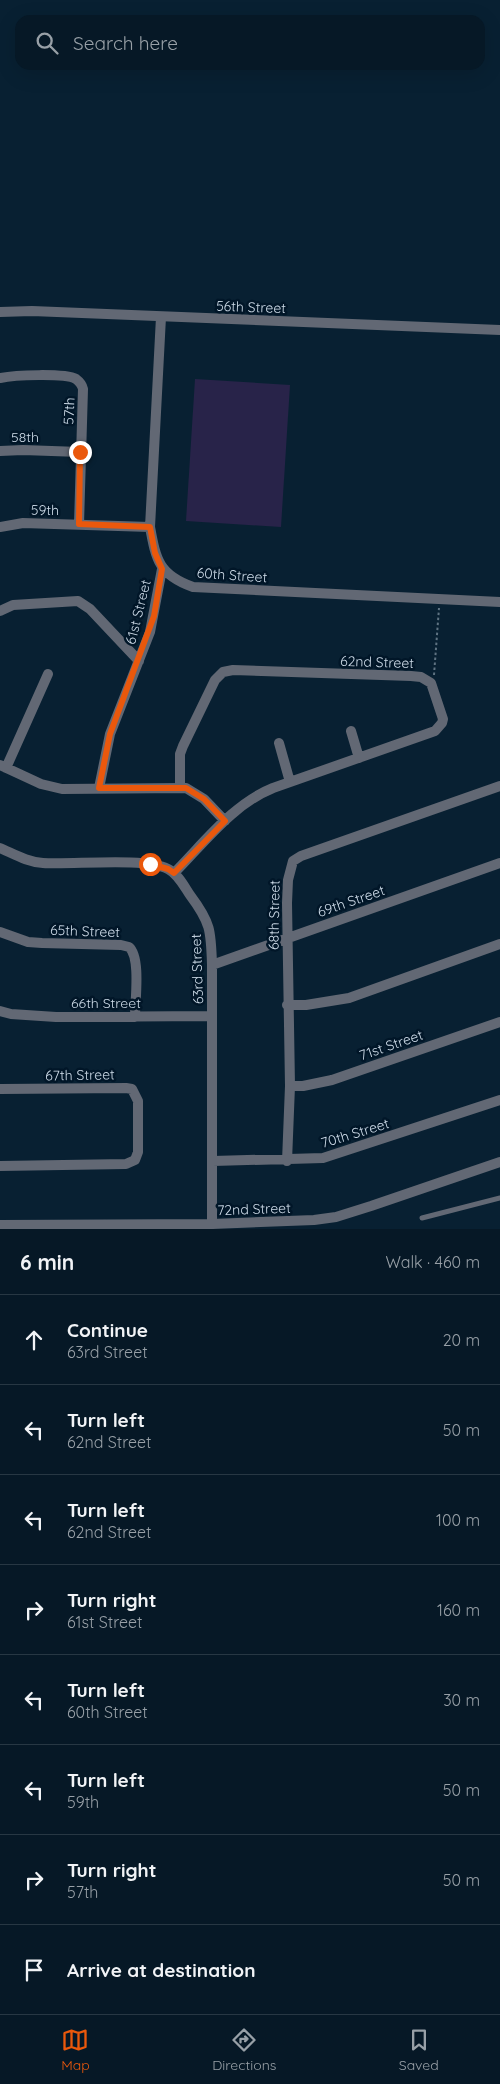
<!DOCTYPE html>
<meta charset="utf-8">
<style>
:root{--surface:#061826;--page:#142532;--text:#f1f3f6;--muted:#98a0a7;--line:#273743;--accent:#ea580c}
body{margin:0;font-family:Quicksand,sans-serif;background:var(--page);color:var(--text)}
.stop{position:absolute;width:15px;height:15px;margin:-11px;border:4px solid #ea580c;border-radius:50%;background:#fff}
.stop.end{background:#ea580c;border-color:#fff;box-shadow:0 1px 5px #0008}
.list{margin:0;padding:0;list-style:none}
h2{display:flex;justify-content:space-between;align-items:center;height:65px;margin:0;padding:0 20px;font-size:21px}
h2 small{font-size:16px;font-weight:400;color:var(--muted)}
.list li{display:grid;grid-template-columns:32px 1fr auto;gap:15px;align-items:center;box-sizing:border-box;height:90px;padding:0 20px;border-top:1px solid var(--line)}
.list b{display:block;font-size:19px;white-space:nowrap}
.list p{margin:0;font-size:16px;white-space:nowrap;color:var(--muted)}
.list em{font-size:16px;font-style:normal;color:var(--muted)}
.icon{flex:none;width:28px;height:28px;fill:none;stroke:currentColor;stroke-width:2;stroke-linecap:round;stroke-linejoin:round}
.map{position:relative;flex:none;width:500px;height:1229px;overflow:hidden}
.search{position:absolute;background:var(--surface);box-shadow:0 5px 20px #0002;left:15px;right:15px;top:15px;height:55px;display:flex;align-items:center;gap:12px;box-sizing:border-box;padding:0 18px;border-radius:15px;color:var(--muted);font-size:19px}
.sheet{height:785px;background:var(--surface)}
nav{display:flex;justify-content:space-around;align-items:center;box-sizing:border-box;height:70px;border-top:1px solid var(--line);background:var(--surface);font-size:14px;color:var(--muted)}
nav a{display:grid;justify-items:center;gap:2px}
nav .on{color:var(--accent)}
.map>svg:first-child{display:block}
.green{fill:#282349}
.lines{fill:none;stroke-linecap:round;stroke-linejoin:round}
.path{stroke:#5f7382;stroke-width:2;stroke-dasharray:2.5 2.5;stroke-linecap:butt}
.service{stroke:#626874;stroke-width:5}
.minor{stroke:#626874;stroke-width:10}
.tertiary{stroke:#626874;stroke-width:10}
.route{stroke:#ea580c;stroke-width:6}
.labels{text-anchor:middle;stroke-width:5;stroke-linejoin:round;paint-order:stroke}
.street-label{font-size:14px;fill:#cddbe8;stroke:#011628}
</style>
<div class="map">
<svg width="500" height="1229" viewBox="0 0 500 1229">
<rect width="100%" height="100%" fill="#082032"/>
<path class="green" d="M 195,379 L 290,385 L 281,527 L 186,521 Z"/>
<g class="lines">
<path class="path" d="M 434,675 L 439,608"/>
<path class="service" d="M 422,1218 L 500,1198"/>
<path class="minor" d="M 161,317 L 150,527 C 156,560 159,575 193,587 L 500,602
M 0,378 C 14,375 65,373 76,379 C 80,382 82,384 83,389 L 79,524
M 0,451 L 23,450 L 80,452
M 0,527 L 23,523 L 150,527
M 0,611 L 13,605 L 78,601 L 90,609 L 139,661
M 351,731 L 359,758
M 279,743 L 290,782
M 0,765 L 41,784 L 62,789 L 186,788 L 204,799 L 225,821
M 6,768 L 48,674
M 99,788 L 110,734 L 150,632 L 162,569
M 0,848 C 14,854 27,862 43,863 C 73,865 144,857 168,869 C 178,874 184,886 190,895 C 211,923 211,931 212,965 L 212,1224
M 174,873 C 204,843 233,804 273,788 L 435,731 L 442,723 L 443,719 L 431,683 L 421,677 L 411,676 L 233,670 L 223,672 L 215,680 L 183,746 L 180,754 L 180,787
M 0,932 L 28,942 L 42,943 L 121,945 L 129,947 C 141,957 135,1001 135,1017
M 212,965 L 500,863
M 287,1005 L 306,1005 L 349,998 L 500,944
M 0,1011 L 11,1014 L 56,1017 L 212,1016
M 290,1086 L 303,1086 L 332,1080 L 500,1022
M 0,1089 L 126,1088 L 132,1089 L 138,1101 L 138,1152 L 135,1160 L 126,1164 L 0,1166
M 213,1161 L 323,1158 L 500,1100
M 287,1161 L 290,1086 L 287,903 L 288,880 L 293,861 L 301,856 L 500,786"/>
<path class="tertiary" d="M 0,312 L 32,311 L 500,330
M 0,1225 L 212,1224 L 314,1220 L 336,1217 L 371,1206 L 500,1162"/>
</g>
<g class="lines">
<path class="route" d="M 80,452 L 79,524 L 150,527 L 155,553 L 162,569 L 154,616 L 110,734 L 99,788 L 186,788 L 204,799 L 225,821 L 174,873 L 168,869 L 150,864"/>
</g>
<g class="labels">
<g class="street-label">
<text transform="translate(251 307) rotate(2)" y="5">56th Street</text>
<text transform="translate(69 411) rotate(-87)" y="5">57th</text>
<text x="25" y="442">58th</text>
<text transform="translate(45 510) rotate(1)" y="5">59th</text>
<text transform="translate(232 575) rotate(4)" y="5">60th Street</text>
<text transform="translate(138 612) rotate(-76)" y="5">61st Street</text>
<text transform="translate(377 662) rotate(2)" y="5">62nd Street</text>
<text transform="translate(351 901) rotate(-19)" y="5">69th Street</text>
<text transform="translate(274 915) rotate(-89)" y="5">68th Street</text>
<text transform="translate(85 931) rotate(2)" y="5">65th Street</text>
<text transform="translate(197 969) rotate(-92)" y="5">63rd Street</text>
<text x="106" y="1008">66th Street</text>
<text transform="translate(391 1045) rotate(-19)" y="5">71st Street</text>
<text transform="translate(80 1075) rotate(-1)" y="5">67th Street</text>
<text transform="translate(355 1133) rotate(-17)" y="5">70th Street</text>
<text transform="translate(254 1209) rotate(-2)" y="5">72nd Street</text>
</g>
</g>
</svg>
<div class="stop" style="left:150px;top:864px"></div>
<div class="stop end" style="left:80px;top:452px"></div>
<div class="search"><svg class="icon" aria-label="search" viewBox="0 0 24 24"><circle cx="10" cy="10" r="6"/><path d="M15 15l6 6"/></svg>Search here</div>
</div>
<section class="sheet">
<h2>6 min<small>Walk · 460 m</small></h2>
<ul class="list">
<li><svg class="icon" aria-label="ahead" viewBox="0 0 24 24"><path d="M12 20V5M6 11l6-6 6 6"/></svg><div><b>Continue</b><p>63rd Street</p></div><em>20 m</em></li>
<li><svg class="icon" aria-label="left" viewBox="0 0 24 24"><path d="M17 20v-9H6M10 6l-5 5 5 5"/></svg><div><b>Turn left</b><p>62nd Street</p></div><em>50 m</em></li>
<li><svg class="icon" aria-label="left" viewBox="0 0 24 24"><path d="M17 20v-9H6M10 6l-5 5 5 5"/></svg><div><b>Turn left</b><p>62nd Street</p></div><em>100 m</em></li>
<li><svg class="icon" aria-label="right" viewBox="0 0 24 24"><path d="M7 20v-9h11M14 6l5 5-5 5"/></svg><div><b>Turn right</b><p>61st Street</p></div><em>160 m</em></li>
<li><svg class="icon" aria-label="left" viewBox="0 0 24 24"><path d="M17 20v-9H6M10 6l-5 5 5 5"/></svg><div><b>Turn left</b><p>60th Street</p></div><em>30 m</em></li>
<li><svg class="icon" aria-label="left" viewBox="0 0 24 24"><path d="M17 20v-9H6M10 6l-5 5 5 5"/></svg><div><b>Turn left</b><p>59th</p></div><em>50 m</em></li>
<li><svg class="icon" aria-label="right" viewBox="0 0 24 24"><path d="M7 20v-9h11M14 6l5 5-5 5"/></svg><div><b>Turn right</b><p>57th</p></div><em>50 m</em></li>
<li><svg class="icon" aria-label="arrive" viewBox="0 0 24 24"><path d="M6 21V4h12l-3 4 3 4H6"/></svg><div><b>Arrive at destination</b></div></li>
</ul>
</section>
<nav>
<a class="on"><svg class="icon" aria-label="map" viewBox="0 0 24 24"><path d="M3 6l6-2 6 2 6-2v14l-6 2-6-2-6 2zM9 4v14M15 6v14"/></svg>Map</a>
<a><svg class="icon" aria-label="directions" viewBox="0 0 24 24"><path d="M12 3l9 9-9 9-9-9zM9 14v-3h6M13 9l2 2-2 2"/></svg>Directions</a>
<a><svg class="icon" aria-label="saved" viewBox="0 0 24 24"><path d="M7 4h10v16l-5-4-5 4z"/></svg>Saved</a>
</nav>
